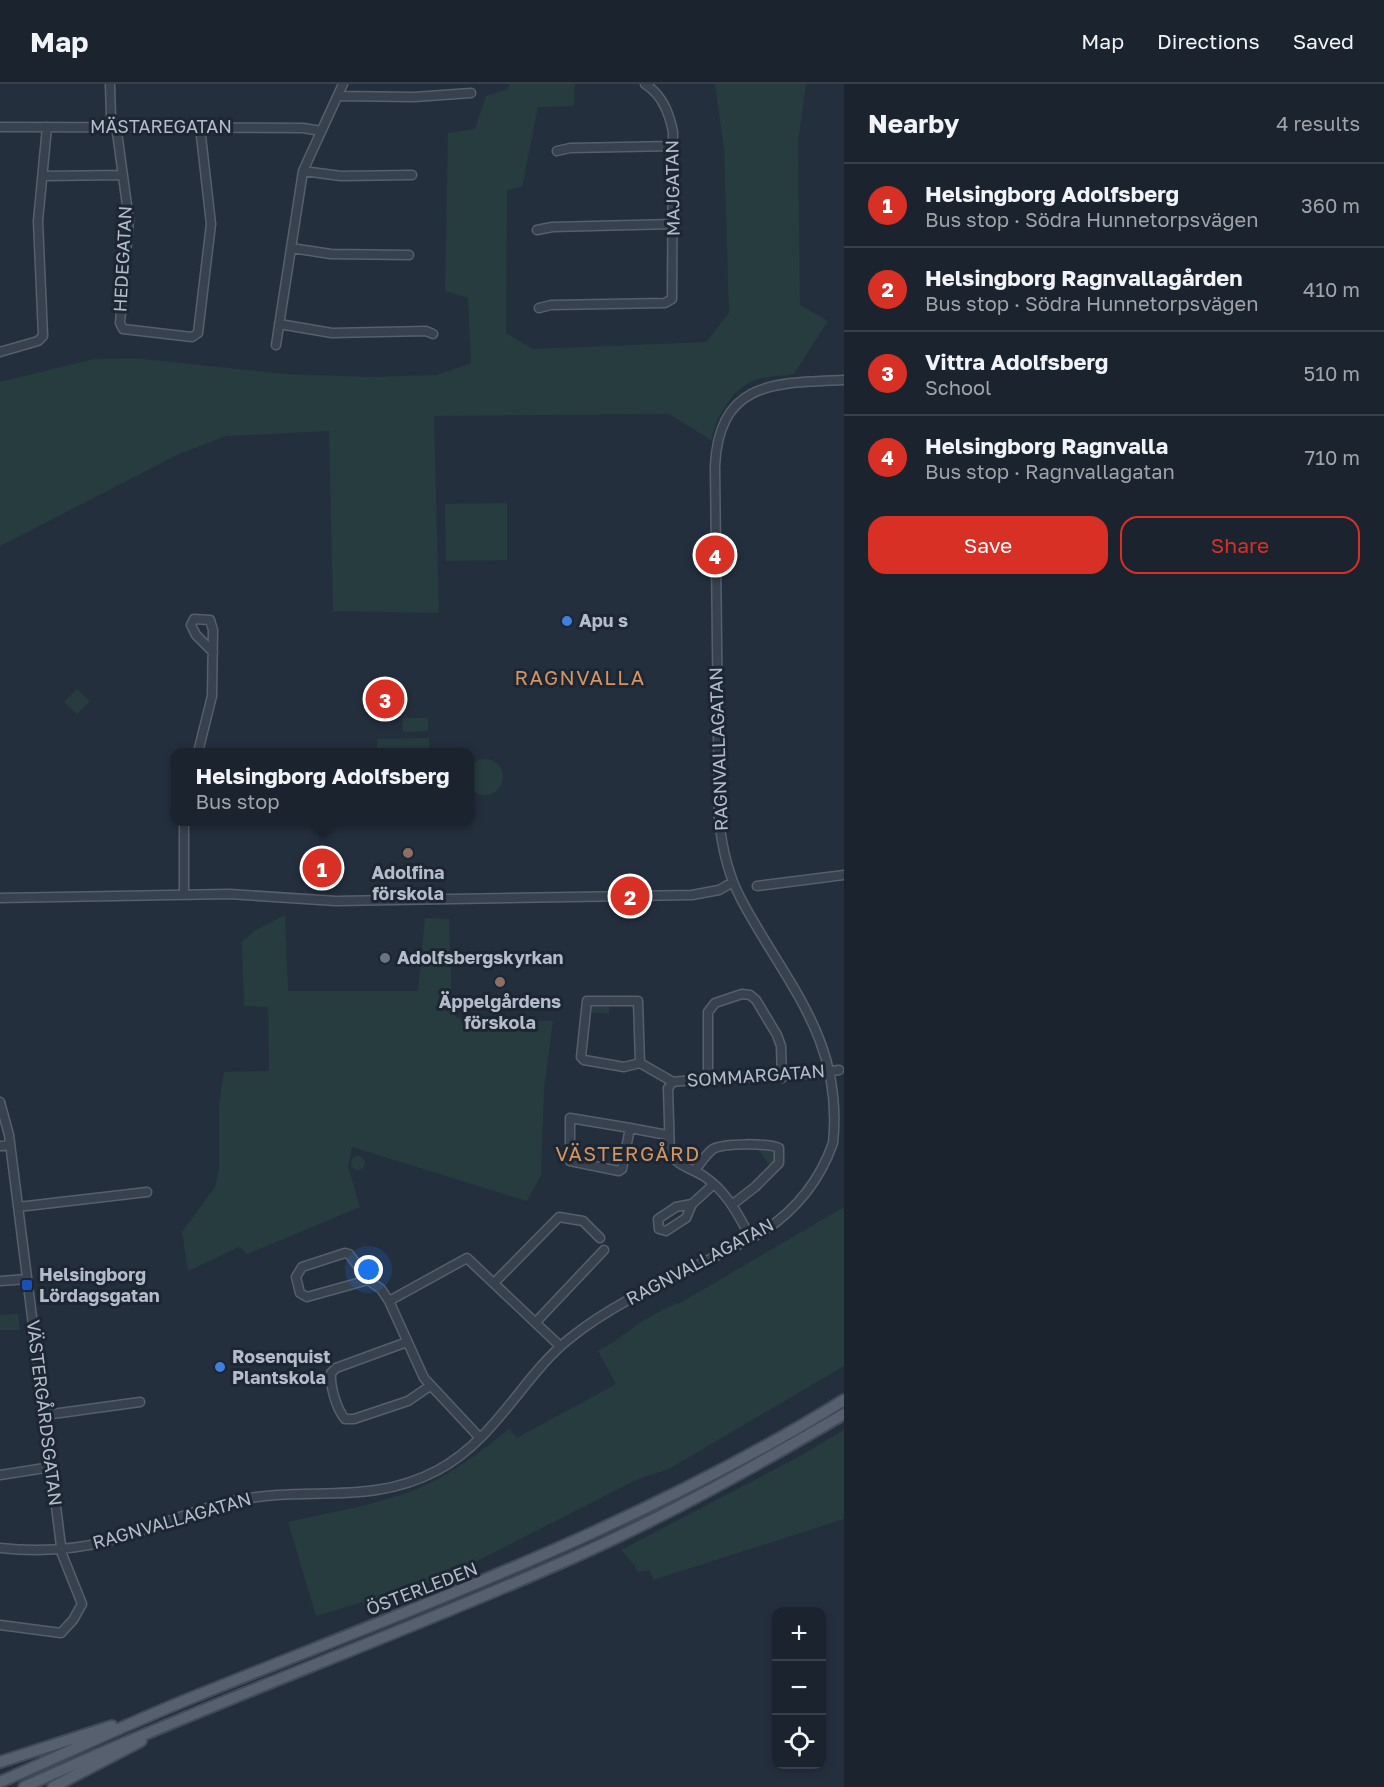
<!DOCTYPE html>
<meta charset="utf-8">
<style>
:root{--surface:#1b232e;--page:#242b36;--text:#f1f3f6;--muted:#a0a4aa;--line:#39404a;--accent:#d93025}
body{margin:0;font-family:"Golos Text",sans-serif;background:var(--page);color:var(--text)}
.controls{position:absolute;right:18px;bottom:18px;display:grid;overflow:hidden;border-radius:12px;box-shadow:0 3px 9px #0003}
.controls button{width:54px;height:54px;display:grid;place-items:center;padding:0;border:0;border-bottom:2px solid var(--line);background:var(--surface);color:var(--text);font:30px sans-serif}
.you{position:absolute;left:369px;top:1186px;width:21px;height:21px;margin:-15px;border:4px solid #fff;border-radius:50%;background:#1a73e8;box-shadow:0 0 0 9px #1a73e833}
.badge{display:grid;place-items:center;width:39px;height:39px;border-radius:50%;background:var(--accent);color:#fff;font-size:20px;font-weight:700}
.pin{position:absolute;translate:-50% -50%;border:3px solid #fff;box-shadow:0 2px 6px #0006}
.popup{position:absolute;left:171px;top:664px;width:303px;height:78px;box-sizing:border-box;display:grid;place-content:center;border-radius:12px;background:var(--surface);filter:drop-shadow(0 2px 4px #0005);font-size:20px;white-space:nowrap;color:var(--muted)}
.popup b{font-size:22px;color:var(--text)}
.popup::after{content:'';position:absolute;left:50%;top:100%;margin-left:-12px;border:12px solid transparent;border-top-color:var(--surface)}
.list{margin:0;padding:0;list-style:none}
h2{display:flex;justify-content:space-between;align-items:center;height:78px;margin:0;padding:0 24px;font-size:26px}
h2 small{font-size:20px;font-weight:400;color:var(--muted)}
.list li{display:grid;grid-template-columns:39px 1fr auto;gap:18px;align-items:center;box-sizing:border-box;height:84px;padding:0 24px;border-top:2px solid var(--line)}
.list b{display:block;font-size:22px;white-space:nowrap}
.list p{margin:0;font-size:20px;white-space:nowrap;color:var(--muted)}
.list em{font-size:20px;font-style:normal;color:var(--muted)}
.actions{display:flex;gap:12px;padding:18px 24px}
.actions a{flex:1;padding:14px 0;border:2px solid var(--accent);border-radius:18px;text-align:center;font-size:21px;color:var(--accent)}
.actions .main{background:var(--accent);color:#fff}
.icon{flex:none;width:33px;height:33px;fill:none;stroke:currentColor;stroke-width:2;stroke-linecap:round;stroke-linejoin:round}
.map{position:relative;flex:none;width:844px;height:1703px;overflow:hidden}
header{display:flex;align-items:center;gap:36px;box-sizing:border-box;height:84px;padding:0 30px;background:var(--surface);border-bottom:2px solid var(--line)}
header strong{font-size:28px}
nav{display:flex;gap:33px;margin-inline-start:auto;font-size:21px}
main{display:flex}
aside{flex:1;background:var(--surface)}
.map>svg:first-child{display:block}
.green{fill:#263c3f}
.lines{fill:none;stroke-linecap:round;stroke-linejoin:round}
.minor-casing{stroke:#565f6c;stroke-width:11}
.major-casing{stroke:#414a57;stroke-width:14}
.minor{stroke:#38414e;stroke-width:8}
.major{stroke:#56606e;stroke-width:10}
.shop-dot{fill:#3f7fe0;stroke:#1d2633;stroke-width:2}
.education-dot{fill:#8d6e63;stroke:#1d2633;stroke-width:2}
.worship-dot{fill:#6b7280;stroke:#1d2633;stroke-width:2}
.transit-dot{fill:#1a4fb4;stroke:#1d2633;stroke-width:2}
.labels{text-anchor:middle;stroke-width:6;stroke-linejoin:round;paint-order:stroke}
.street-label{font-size:18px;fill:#b4bcc9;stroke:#1d2633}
.poi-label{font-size:18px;font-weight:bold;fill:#b4bcc9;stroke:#1d2633;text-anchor:start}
.neighbourhood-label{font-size:20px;letter-spacing:1.5px;fill:#d59563;stroke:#1d2633}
</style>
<header>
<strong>Map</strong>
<nav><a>Map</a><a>Directions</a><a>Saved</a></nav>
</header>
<main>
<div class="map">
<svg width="844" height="1703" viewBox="0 0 844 1703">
<rect width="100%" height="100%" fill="#242f3e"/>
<path class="green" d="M 509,0 L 575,0 L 574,22 L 538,23 L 522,103 L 507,106 L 506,249 L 533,265 L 706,258 L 729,229 L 724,65 L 715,0 L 806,0 L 798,58 L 800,221 L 828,237 L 794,290 C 783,292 768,292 757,295 C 731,305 717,332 711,356 L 669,330 L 434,332 L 439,529 L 333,527 L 329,347 L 226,352 L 179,370 L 0,462 L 0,298 L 94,275 L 133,274 L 286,290 L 371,293 L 437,291 L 471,279 L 468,214 L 445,207 L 448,49 L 475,45 L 486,12 L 508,5 Z
M 507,419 L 507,476 L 446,477 L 445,420 Z
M 77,605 L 90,617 L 77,630 L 64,618 Z
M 402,634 L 428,634 L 428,647 L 403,648 Z
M 429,654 L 429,668 L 377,668 L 377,655 Z
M467 693a18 18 0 1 1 36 0a18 18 0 1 1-36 0Z
M 285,831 L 288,907 L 418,907 L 425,834 L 449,835 L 452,925 L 456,933 L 462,936 L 553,937 L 544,1005 L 541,1091 L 527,1117 L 352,1063 L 348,1082 L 360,1123 L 252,1168 L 247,1170 L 239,1163 L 188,1187 L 182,1148 L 215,1103 L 219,1085 L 219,1022 L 224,988 L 269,987 L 268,923 L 244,922 L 242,858 L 254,847 Z
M 609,918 L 609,930 L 589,928 L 590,919 Z
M 758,1065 L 776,1068 L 777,1075 L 771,1084 Z
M351 1079a7 7 0 1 1 14 0a7 7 0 1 1-14 0Z
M 844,1123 L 844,1282 L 669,1385 L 638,1395 L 444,1494 L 316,1532 L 288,1438 C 336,1427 392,1419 436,1396 C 462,1382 486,1364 509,1345 L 517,1354 L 616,1300 L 598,1267 C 626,1252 649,1228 680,1219 Z
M 18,1230 L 20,1246 L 0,1246 L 0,1231 Z
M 844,1346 L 844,1435 L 653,1496 L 650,1486 L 637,1488 L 635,1482 L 621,1466 L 800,1372 Z"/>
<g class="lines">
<g class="minor-casing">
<path id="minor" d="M 110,0 L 111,33 L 117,48 L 129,136 L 120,239 L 123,245 L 192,253 L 198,249 L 211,140 L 200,43
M 339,12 L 414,13 L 471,9
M 0,43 L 303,44 L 321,47
M 557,67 L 570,64 L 673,62
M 303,87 L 341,92 L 412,91
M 43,92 L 123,91
M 537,146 L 552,143 L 674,140
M 291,164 L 331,170 L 409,171
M 539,224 L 551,221 L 665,219 L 672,215 L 673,48 C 669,28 662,11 645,0
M 279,240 L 332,249 L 426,247 L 433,250
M 276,261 L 303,87 L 343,0
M 0,268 L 38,257 L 43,252 L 38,137 L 47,43
M 198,668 L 212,612 L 213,546 L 210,536 L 194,535 L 191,541 L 196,551 L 213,568
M 757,802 L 844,791
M 184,811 L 184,738
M 0,814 L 229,810 L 336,817 L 692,811 L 719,806 L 733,798
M 640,979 L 624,983 L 584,976 L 581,973 L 587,917 L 638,917 L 640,979 L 673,998
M 708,994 L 708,928 L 715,919 L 742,910 L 750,911 L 756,916 L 777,951 L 781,962 L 782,994
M 0,1018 L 9,1051 L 62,1470 L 82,1520 L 73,1536 L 61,1549 L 0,1541
M 630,1044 L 570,1034 L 570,1077 L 619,1087 L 622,1085 L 630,1044 L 667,1051
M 0,1062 L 10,1061
M 694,1087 C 700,1080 706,1070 713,1065 C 724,1059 767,1059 779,1064 L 779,1079 L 755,1103 L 733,1120
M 692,1120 L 686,1134 L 666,1147 L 659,1145 L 658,1135 L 676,1123 L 692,1120 L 714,1100
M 18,1123 L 147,1108
M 751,1154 C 738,1131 728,1109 705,1093 C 693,1085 678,1082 670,1070 L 668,1004 L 673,998 C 729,992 783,995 839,986
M 368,1196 L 307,1213 L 300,1209 L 296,1193 L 302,1183 L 345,1169 L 349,1170 L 368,1196 L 381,1205 L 389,1217
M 0,1197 L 27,1195
M 495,1198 L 559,1133 L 583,1137 L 600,1154
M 536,1238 L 604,1166
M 407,1258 L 336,1284 L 331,1289 C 330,1302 336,1324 345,1335 L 354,1335 L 408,1317 L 430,1302
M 45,1331 L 140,1318
M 480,1354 L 424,1294 L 389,1217 L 467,1174 L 560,1262
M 0,1391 L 51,1383
M 0,1464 C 36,1468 73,1466 108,1457 C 152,1445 194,1425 238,1416 C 309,1402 371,1422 438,1386 C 496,1355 522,1293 569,1255 C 627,1208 700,1184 764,1147 C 797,1125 820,1096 833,1059 C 844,954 784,897 741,815 C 728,791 722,763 719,736 L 715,382 C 719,296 776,299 844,296"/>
</g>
<g class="major-casing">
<path id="major" d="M 0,1678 L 112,1642
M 0,1698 C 67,1669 133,1637 201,1610 C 421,1521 641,1442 844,1316
M 24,1703 C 204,1621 391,1554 572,1474 C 665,1433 756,1382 844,1330
M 53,1703 L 141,1657"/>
</g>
<use href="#minor" class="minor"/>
<use href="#major" class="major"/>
</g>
<g class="shop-dot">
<circle cx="567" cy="537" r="6"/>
<circle cx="220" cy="1283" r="6"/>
</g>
<g class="education-dot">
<circle cx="408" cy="769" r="6"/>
<circle cx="500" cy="898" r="6"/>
</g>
<circle class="worship-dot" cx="385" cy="874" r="6"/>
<rect class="transit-dot" x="21" y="1195" width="12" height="12" rx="3"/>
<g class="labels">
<g class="street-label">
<text x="161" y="49">MÄSTAREGATAN</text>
<text transform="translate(673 104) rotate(-91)" y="6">MAJGATAN</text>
<text transform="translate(123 175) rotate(-87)" y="6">HEDEGATAN</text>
<text transform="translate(719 665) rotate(-92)" y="6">RAGNVALLAGATAN</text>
<text transform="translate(756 992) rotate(-4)" y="6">SOMMARGATAN</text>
<text transform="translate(700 1178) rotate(-28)" y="6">RAGNVALLAGATAN</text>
<text transform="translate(44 1329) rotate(83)" y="6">VÄSTERGÅRDSGATAN</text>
<text transform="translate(172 1437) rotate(-16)" y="6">RAGNVALLAGATAN</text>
<text transform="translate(422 1505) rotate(-21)" y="6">ÖSTERLEDEN</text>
</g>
<g class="poi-label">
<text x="579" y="543">Apu s</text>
<text x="408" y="795" text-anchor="middle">Adolfina<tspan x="408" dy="21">förskola</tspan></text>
<text x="397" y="880">Adolfsbergskyrkan</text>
<text x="500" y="924" text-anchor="middle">Äppelgårdens<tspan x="500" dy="21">förskola</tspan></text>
<text x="39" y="1197">Helsingborg<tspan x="39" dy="21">Lördagsgatan</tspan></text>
<text x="232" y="1279">Rosenquist<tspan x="232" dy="21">Plantskola</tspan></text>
</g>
<g class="neighbourhood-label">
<text x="580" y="601">RAGNVALLA</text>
<text x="628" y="1077">VÄSTERGÅRD</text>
</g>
</g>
</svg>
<div class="controls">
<button>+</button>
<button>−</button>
<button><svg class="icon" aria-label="locate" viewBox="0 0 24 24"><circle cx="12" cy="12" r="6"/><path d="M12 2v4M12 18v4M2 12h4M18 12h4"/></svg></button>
</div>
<div class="you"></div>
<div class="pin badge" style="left:322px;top:784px">1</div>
<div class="popup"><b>Helsingborg Adolfsberg</b>Bus stop</div>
<div class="pin badge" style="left:630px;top:812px">2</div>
<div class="pin badge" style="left:385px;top:615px">3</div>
<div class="pin badge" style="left:715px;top:471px">4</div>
</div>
<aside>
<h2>Nearby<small>4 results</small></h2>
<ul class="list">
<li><span class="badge">1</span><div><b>Helsingborg Adolfsberg</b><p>Bus stop · Södra Hunnetorpsvägen</p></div><em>360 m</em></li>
<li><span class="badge">2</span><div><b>Helsingborg Ragnvallagården</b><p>Bus stop · Södra Hunnetorpsvägen</p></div><em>410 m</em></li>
<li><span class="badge">3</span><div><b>Vittra Adolfsberg</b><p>School</p></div><em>510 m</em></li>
<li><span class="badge">4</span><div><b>Helsingborg Ragnvalla</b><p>Bus stop · Ragnvallagatan</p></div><em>710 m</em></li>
</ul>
<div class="actions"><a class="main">Save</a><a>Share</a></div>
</aside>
</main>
